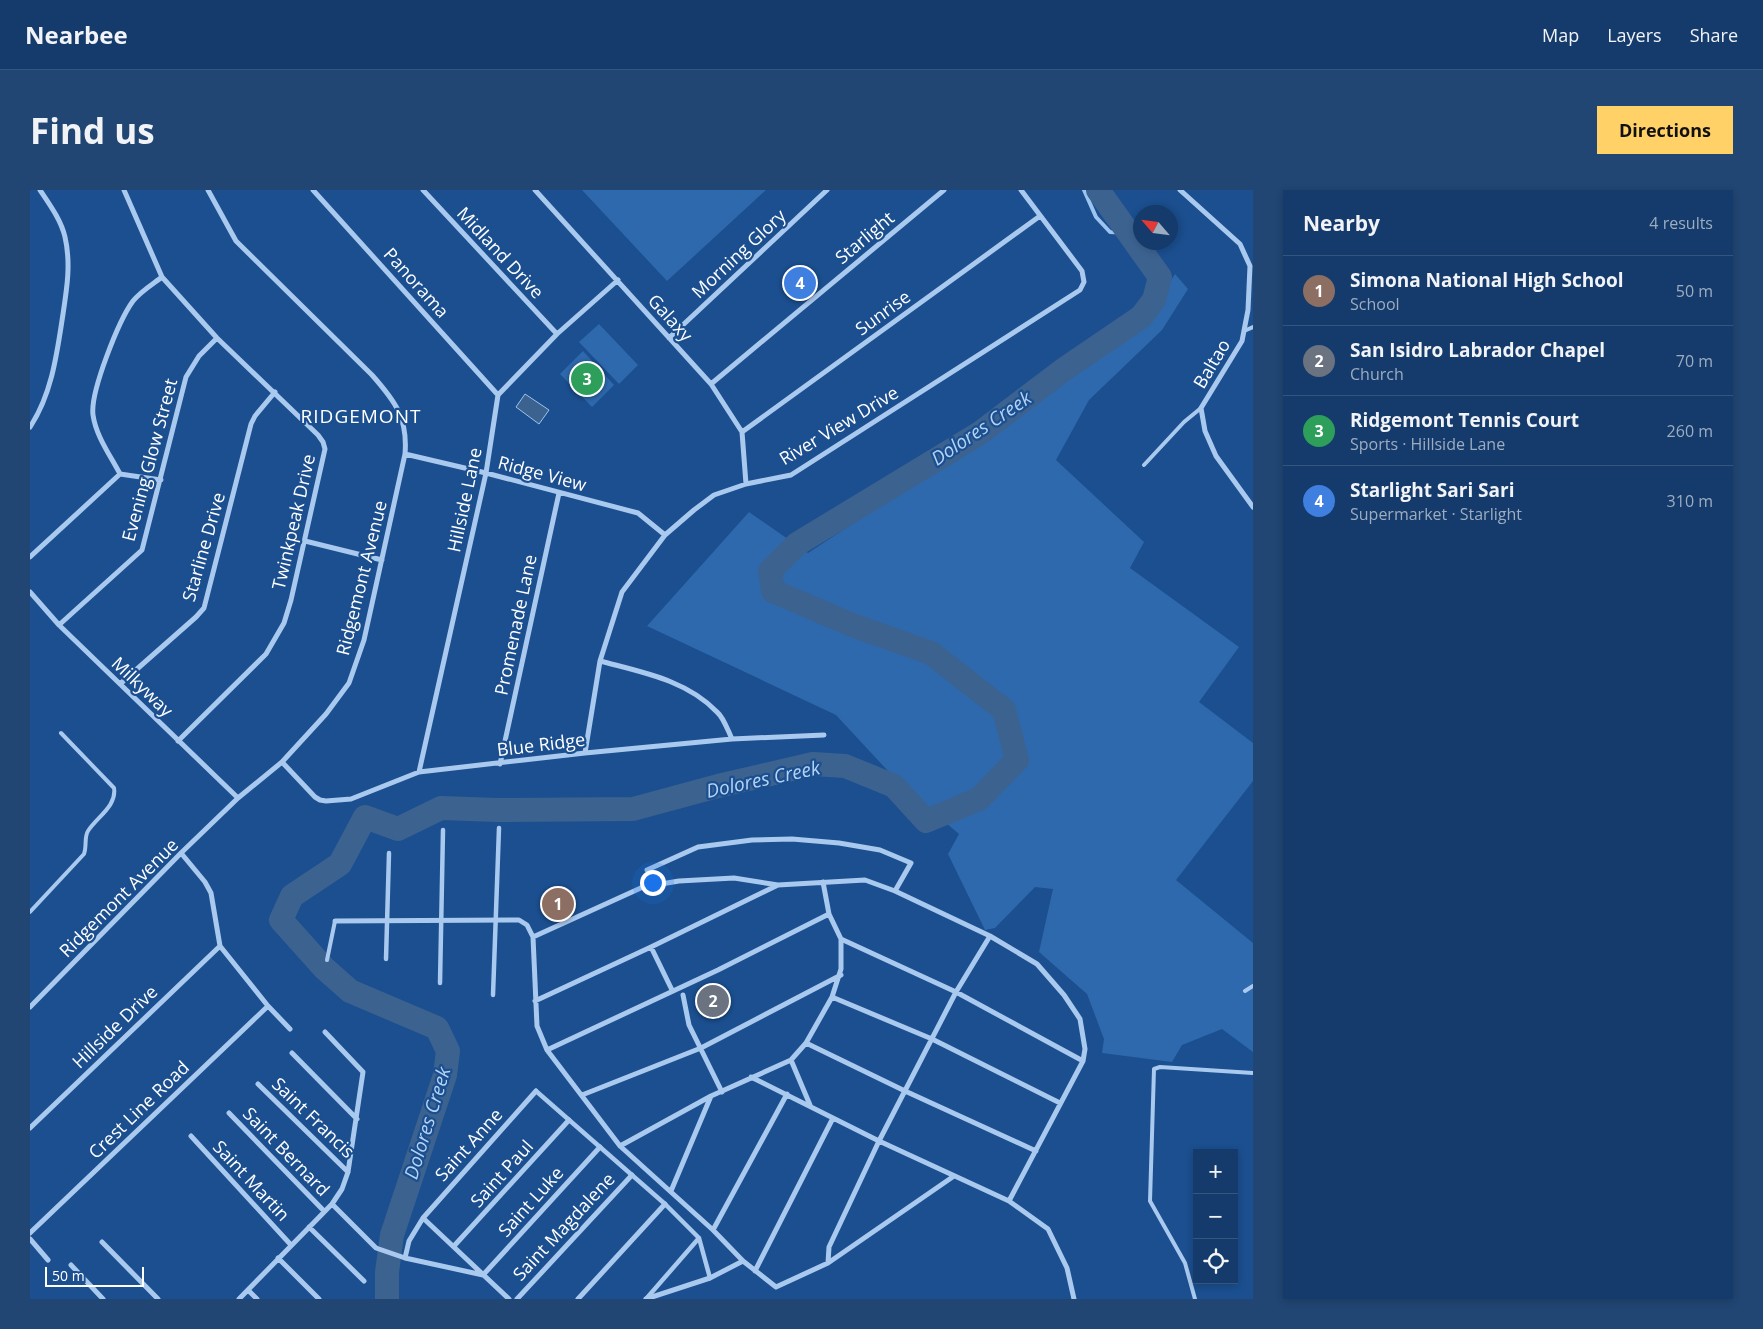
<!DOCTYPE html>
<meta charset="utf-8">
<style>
:root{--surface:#143b6b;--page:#214673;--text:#f1f3f6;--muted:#9dadc1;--line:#33557e;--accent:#ffd166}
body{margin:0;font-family:"Open Sans",sans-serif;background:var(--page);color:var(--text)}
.controls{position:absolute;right:15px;bottom:15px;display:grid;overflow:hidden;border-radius:0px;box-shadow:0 2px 8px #0003}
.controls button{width:45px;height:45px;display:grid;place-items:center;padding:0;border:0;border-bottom:1px solid var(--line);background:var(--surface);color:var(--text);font:25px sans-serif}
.compass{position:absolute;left:1103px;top:15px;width:45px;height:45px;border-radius:50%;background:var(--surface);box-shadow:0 2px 8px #0003;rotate:298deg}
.scale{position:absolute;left:15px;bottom:12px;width:99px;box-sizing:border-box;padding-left:5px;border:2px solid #fff;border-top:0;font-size:14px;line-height:18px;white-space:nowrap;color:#fff;-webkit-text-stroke:4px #1b4f8f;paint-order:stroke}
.you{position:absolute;left:622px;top:692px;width:18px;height:18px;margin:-12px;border:4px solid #fff;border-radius:50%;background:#1a73e8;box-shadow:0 0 0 8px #1a73e833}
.badge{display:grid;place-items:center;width:32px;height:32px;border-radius:50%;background:var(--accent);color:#fff;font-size:16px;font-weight:700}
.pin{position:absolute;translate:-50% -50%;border:2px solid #fff;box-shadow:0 1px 5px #0006}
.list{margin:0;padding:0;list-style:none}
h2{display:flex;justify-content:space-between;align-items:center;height:65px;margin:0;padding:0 20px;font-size:21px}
h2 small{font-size:16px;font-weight:400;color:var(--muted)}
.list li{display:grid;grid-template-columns:32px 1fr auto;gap:15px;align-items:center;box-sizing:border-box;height:70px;padding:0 20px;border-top:1px solid var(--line)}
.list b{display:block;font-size:19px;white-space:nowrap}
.list p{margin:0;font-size:16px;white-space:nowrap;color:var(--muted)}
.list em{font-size:16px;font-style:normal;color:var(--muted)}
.icon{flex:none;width:28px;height:28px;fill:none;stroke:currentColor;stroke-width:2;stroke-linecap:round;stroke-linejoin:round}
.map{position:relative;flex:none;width:1223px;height:1109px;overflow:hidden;border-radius:0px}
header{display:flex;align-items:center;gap:30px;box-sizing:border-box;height:70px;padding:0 25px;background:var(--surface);border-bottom:1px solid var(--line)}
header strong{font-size:24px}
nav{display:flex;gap:28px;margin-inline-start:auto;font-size:18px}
.intro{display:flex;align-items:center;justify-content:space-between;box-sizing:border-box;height:120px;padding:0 30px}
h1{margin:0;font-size:35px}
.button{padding:12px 22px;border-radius:0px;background:var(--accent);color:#111;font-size:18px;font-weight:700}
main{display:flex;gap:30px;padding:0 30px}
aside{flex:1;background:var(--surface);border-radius:0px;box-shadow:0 2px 8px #0003}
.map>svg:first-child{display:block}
.green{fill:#2e69ad}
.water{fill:#3c6290;stroke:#9cc4f0}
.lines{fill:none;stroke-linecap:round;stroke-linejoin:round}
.stream{stroke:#9cc4f0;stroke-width:4}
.river{stroke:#3c6290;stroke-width:24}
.service{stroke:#a9c9ee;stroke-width:4}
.pedestrian{stroke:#a9c9ee;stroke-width:4.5}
.minor{stroke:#a9c9ee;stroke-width:5}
.labels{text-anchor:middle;stroke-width:4.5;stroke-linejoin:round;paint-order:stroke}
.street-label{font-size:18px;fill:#fff;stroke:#1b4f8f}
.neighbourhood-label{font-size:19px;letter-spacing:1px;fill:#fff;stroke:#1b4f8f}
.water-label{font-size:19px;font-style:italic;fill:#b5d3f5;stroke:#1b4f8f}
</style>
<header>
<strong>Nearbee</strong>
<nav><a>Map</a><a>Layers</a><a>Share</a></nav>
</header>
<div class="intro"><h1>Find us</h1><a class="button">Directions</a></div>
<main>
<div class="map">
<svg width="1223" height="1109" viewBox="0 0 1223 1109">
<rect width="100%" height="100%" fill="#1b4f8f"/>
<path class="green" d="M 552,0 L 736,0 L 637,91 Z
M 1145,84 L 1158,99 L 1132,140 L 1059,210 L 1026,270 L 1114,352 L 1100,378 L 1209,457 L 1169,512 L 1223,553 L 1223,591 L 1146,690 L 1223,753 L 1223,862 L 1192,839 L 1152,855 L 1142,872 L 1072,863 L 1074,849 L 1057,804 L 1009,762 L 1023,699 L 1005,697 L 965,738 L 955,740 L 918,664 L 929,644 L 916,633 L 896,622 L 806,525 L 617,436 L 719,322 L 778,363 L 1014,208 L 1122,122 Z
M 569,134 L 608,175 L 589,194 L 549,152 Z
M 553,161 L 584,195 L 562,217 L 530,184 Z"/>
<path class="water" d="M 495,204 L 519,220 L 509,234 L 486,217 Z"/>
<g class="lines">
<path class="stream" d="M 1054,0 L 1066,27 L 1080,42 L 1099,43"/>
<path class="river" d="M 357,1109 L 357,1082 L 362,1045 L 415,885 L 418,861 L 407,838 L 320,801 L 294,778 L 251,730 L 262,706 L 310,674 L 335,627 L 368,639 L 411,618 L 467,620 L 603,619 L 688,596 L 783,574 L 815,576 L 864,596 L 896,631 L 949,609 L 987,570 L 974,520 L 901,463 L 822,435 L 743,401 L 740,381 L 767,354 L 950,243 L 1033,180 L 1111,127 L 1124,110 L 1130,87 L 1068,0"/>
<path class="service" d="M 1214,141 L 1223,137
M 1114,275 L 1154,232 L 1171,218
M 0,722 L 54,664 C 57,656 54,647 58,641 C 67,627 87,616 84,598 L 31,543
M 297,770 L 305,731
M 1215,801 L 1223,796
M 1165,1109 L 1155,1073 L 1120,1011 L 1124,879 L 1130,877 L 1223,883"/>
<path class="pedestrian" d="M 356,769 L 359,663
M 410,793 L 413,640
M 463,805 L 469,638
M 506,901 L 635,1014 L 669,1048 L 680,1088
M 616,1109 L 669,1048"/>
<path class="minor" d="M 94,0 L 132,87 L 187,148 L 288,245 L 293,252 L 295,259 L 261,410 L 254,433 L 236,464 L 148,551
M 283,0 L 468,205
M 393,0 L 527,144
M 505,0 L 681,194 L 712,242 L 716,294
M 1150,0 L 1210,54 L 1220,76 L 1218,120 L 1212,151 L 1171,218 L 1175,241 L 1186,266 L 1223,317
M 639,148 L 797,0
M 681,194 L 914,0
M 0,237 C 22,204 27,163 33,124 C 37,98 41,73 35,47 C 31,30 20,15 10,0
M 712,242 L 1010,26
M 375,264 L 456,283 L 608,323 L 635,345
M 131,290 L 90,284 C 80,265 66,246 63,225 C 60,202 89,130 103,111 C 111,101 123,94 132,87
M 275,351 L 352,370
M 0,367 L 90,284
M 0,402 L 29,435 L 208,608
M 29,435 L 112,360 L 156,187 L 169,166 L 187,148
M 570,471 C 611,482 657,490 687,522 C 694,528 698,541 702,549
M 90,494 L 166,427 L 174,418 L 221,234 L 225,226 L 245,202
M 555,563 L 570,471 L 592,402 L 635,345 L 664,320 L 684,305 L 716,294 L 761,285 L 1050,100 L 1054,92 L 1052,81 L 991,0
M 252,572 L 285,607 L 290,610 L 296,611 L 321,609 L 389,582 L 555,563 L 702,549 L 794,545
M 470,574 L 529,303
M 389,582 L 456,283 L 468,205 L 527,144 L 588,90
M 151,663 L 175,692 L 181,703 L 190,756 L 238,816 L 260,839
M 617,680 L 668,657 L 722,650 L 762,649 L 809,653 L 850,660 L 881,673 L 865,701
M 305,731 L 489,730 L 497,735 L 503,747 L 507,836 L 517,860 L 590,956 L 683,1040 L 713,1071 L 746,1097 L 798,1073 L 924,986
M 503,747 L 613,697 L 649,691 L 704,688 L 748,695 L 835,690 L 865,701 L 960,746 L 1007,774 L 1034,805 L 1050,829 L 1055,859 L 1053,871 L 979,1011
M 811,749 L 926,802 L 1053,871
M 621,757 L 642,800
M 653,805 L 659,835 L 692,902
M 802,807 L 902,849 L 1030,913
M 505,811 L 621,757 L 748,695
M 0,817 L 151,663 L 208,608 L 252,572 L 296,524 L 319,493 L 334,450 L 375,264 C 378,228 365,211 342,185 L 206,51 L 178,0
M 776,853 L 875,901 L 1006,961
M 517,860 L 688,780 L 799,724
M 262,863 L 327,929
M 761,870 L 780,915
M 721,887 L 849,951 L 979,1011 L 1018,1039 L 1037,1078 L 1044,1109
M 228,894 L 318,982
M 552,905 L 671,858 L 811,785
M 199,923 L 294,1021
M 0,938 L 190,756
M 161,946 L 261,1055
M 590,956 L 681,906 L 761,870 L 776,853 L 802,807 L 811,779 L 811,749 L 799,724 L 793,692
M 641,1001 L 681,906
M 302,1014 L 346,1058 L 375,1068 L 453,1085
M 393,1028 L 479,1109
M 279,1037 L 334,1091
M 683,1040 L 757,904
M 0,1043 L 238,816
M 0,1049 L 18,1070
M 72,1052 L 128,1109
M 424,1056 L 539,930
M 248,1068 L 289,1109
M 375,1068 L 379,1051 L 393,1028 L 506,901
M 798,1073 L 799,1057 L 849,951 L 926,802 L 960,746
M 41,1075 L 73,1109
M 725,1081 L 803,928
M 453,1085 L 570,957
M 218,1100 L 227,1109
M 209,1109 L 302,1014 L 312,999 L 318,982 L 333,882 L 295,842
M 487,1109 L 602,985
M 548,1109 L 635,1014
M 616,1109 L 680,1088 L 713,1071"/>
</g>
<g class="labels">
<g class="street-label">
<text transform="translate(835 48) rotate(-40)" y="6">Starlight</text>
<text transform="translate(470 63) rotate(47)" y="6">Midland Drive</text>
<text transform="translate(709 64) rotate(-43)" y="6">Morning Glory</text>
<text transform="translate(386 93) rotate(48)" y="6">Panorama</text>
<text transform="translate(853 123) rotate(-36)" y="6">Sunrise</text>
<text transform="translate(640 128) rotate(48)" y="6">Galaxy</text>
<text transform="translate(1182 174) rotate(-59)" y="6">Baltao</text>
<text transform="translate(809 236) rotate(-31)" y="6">River View Drive</text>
<text transform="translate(120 270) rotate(-75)" y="6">Evening Glow Street</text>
<text transform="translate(512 284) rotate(15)" y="6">Ridge View</text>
<text transform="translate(435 310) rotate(-78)" y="6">Hillside Lane</text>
<text transform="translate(264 332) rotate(-77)" y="6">Twinkpeak Drive</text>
<text transform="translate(174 357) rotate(-74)" y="6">Starline Drive</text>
<text transform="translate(332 388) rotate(-76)" y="6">Ridgemont Avenue</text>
<text transform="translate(486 435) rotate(-78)" y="6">Promenade Lane</text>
<text transform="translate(112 497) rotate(44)" y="6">Milkyway</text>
<text transform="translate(511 555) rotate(-7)" y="6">Blue Ridge</text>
<text transform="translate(89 708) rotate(-45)" y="6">Ridgemont Avenue</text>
<text transform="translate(85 837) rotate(-44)" y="6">Hillside Drive</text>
<text transform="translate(109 920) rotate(-44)" y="6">Crest Line Road</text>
<text transform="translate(283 928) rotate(44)" y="6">Saint Francis</text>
<text transform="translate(439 955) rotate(-48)" y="6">Saint Anne</text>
<text transform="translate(256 962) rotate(46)" y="6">Saint Bernard</text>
<text transform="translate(472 984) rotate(-48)" y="6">Saint Paul</text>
<text transform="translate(221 991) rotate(47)" y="6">Saint Martin</text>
<text transform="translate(501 1012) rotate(-48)" y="6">Saint Luke</text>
<text transform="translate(534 1037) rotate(-47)" y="6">Saint Magdalene</text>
</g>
<g class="neighbourhood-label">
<text x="331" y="233">RIDGEMONT</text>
</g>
<g class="water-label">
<text transform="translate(951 238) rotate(-34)" y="7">Dolores Creek</text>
<text transform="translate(733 589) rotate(-12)" y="7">Dolores Creek</text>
<text transform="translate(397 933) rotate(-73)" y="7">Dolores Creek</text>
</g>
</g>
</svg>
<div class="controls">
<button>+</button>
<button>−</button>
<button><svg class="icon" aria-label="locate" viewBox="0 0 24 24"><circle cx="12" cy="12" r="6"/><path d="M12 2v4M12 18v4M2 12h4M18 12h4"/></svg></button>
</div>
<svg class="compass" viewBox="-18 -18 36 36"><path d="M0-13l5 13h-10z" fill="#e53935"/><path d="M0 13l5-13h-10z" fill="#9dadc1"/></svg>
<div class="scale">50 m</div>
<div class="you"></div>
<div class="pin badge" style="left:528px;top:714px;background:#8d6e63">1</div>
<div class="pin badge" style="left:683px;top:811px;background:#6b7280">2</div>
<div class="pin badge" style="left:557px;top:189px;background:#2e9e5b">3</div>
<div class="pin badge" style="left:770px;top:93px;background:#3f7fe0">4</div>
</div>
<aside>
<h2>Nearby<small>4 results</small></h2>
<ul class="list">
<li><span class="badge" style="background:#8d6e63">1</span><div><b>Simona National High School</b><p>School</p></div><em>50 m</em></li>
<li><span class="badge" style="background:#6b7280">2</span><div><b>San Isidro Labrador Chapel</b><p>Church</p></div><em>70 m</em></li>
<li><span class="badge" style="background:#2e9e5b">3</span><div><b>Ridgemont Tennis Court</b><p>Sports · Hillside Lane</p></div><em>260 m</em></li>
<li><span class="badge" style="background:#3f7fe0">4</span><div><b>Starlight Sari Sari</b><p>Supermarket · Starlight</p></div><em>310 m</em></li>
</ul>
</aside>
</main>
